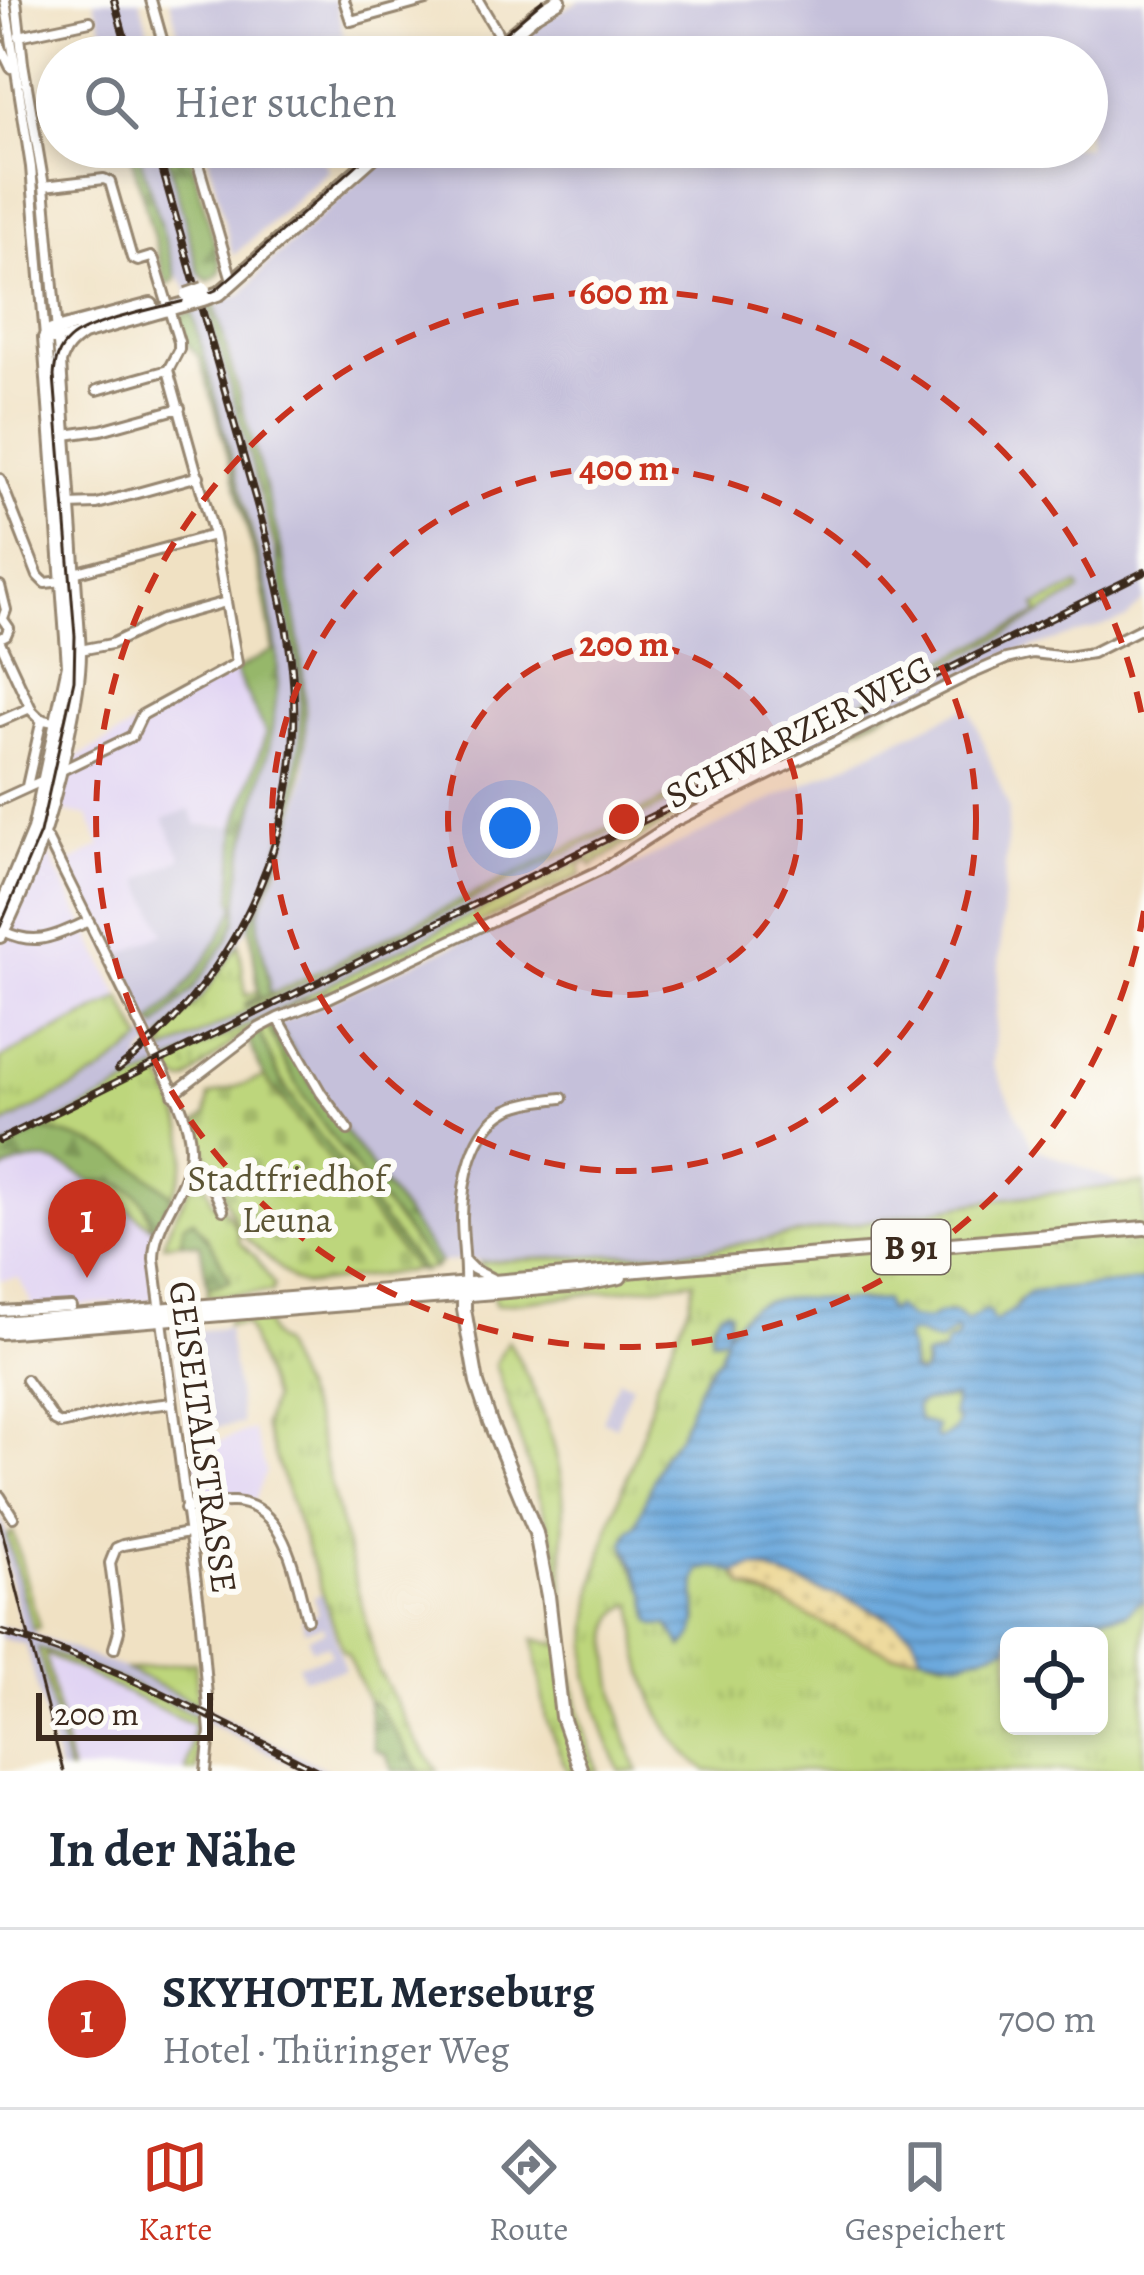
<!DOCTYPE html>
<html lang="de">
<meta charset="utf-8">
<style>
:root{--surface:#fff;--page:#f6f6f7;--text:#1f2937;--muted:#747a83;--line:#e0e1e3;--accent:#c8321e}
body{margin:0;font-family:Alegreya,serif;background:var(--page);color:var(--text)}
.controls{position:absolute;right:36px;bottom:36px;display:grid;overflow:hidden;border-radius:18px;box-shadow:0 6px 18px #0003}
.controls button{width:108px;height:108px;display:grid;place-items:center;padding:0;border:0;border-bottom:3px solid var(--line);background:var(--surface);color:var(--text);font:60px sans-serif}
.scale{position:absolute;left:36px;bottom:30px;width:177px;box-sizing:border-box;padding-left:12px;border:6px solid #3b2a1e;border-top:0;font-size:33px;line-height:42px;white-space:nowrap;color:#3b2a1e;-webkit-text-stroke:9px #fdfcf7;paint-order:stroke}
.you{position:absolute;left:510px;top:828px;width:42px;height:42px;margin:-30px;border:9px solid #fff;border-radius:50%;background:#1a73e8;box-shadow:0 0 0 18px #1a73e833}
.badge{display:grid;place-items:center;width:78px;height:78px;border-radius:50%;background:var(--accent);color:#fff;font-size:39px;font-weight:700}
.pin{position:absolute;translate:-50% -99px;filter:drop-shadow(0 3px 6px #0008)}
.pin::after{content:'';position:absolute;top:63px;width:42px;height:36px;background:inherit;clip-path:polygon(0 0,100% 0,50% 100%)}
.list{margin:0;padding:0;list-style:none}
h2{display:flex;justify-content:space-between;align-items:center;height:156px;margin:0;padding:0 48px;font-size:51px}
h2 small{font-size:39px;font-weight:400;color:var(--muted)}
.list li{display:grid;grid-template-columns:78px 1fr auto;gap:36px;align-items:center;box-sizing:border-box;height:180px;padding:0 48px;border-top:3px solid var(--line)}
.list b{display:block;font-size:45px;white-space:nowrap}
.list p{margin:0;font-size:39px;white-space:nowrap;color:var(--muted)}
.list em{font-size:39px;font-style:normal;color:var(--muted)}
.icon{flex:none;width:66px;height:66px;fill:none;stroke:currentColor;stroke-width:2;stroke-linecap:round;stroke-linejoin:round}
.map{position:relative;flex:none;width:1144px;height:1771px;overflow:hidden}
.search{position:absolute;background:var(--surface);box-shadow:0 6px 18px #0003;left:36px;right:36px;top:36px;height:132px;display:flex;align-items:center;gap:30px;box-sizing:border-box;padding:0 42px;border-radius:66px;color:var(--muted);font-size:45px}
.sheet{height:336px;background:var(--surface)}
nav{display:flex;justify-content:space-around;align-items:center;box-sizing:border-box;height:168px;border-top:3px solid var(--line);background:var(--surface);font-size:33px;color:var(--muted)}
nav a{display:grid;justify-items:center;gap:6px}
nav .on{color:var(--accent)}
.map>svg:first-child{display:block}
.built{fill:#e1d4f3}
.industrial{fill:#c5c0da}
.grass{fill:url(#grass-tufts);stroke:#7c804c;stroke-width:3}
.forest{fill:url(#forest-firs);stroke:#687044;stroke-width:3}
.sand{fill:url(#sand-dots);stroke:#94825e;stroke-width:3}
.cemetery{fill:url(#cemetery-stones);stroke:#7c804c;stroke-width:3}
.water{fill:url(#water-rules);stroke:#546a7e;stroke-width:3;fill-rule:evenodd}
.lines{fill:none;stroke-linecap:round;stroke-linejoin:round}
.minor-casing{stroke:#968670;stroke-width:14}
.major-casing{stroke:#968670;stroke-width:18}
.minor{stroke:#fff;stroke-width:8}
.major{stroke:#fff;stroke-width:12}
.tram{stroke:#3b2a1e;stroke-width:3}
.rail-casing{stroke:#3b2a1e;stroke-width:8}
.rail{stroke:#fdfcf7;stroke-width:3;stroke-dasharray:9;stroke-linecap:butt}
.major-bridge-casing{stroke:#968670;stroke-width:18;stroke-linecap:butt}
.major-bridge{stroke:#fff;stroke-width:12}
.ring{fill:none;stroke:#c8321e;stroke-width:6;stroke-dasharray:21 15}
.labels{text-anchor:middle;stroke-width:12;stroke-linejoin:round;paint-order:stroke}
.shield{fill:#fdfcf7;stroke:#75695f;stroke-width:3}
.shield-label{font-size:33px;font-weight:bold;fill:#3b2a1e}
.street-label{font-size:36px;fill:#3b2a1e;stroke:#fdfcf7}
.park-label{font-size:36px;fill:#5c5535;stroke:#fdfcf7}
.centre{fill:#c8321e;stroke:#fdfcf7;stroke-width:6}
.ring-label{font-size:36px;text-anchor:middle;font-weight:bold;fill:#c8321e;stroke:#fdfcf7;stroke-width:12;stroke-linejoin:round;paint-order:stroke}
</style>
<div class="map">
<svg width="1144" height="1771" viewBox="0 0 1144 1771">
<defs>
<pattern id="grass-tufts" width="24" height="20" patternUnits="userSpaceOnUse" patternTransform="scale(3)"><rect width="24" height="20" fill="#bdd67b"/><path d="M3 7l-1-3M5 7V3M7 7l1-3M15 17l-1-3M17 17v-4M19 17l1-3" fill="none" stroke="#a3b86a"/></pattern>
<pattern id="forest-firs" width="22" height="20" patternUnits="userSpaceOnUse" patternTransform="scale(3)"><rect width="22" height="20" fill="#96b76b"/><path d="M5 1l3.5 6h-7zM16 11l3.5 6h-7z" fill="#7c9557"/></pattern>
<pattern id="sand-dots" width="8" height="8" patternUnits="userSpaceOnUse" patternTransform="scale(3)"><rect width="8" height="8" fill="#eeda9e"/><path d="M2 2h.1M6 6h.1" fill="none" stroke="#cdbb88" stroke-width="1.8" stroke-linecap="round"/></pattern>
<pattern id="cemetery-stones" width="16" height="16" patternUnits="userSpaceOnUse" patternTransform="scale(3)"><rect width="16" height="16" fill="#bdd67b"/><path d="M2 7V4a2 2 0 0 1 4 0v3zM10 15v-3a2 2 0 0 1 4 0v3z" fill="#a3b86a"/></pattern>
<pattern id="water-rules" width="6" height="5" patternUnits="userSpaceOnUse" patternTransform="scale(3)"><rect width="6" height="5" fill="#6ca9dd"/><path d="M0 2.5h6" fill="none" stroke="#5a8ab3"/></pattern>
</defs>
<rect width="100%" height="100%" fill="#fdfcf7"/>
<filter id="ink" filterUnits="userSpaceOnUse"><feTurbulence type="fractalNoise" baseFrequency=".00833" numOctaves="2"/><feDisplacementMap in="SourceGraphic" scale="24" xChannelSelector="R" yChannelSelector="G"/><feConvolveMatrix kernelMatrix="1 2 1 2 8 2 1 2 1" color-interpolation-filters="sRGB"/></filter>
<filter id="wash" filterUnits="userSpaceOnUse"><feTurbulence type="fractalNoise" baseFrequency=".004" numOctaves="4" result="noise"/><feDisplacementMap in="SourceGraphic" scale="48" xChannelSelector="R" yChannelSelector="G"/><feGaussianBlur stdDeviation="2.7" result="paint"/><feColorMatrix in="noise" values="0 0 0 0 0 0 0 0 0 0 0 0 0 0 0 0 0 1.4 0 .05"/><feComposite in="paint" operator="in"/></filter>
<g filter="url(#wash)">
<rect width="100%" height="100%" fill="#f0e1c3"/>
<path class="built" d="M 235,671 L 266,732 L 235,826 L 197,825 L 182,858 L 165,934 L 113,959 L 68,864 L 101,846 L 88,816 L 56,810 L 67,763 Z
M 47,850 L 121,998 L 0,1059 L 0,946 L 43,851 Z
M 22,1160 L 64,1163 L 154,1229 L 149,1249 L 154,1300 L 42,1308 L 33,1307 L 19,1278 L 0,1280 L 0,1172 Z
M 253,1429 L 266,1471 L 255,1500 L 200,1503 L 192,1452 Z
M 43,1653 L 194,1725 L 186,1771 L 71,1771 Z"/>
<path class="industrial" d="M 94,0 L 140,0 L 155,57 L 111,57 Z
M 170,0 L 335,0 L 344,38 L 284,53 L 284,57 L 184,57 Z
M 581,0 L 1144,0 L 1144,600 L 1126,619 L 1010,654 L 931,691 L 929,689 L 168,1064 L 0,1151 L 0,1126 L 100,1074 L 137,1047 L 192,990 L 227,941 L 236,920 L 249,821 L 276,709 L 277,654 L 259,551 L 186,288 L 172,266 L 137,147 L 165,147 L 189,228 L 207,306 L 284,590 L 296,652 L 301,709 L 297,775 L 290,813 L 275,865 L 250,925 L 202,997 L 181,1021 L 141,1055 L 142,1058 L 136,1065 L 1003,636 L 1034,615 L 272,993 L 268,987 L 270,985 L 258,915 L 279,871 L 300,800 L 306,769 L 307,714 L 302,652 L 281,541 L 217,307 L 227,298 L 242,294 L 268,264 L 397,147 L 1087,147 L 1087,57 L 496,57 L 527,29 Z
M 206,147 L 315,147 L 329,170 L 233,256 Z
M 969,706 L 1009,808 L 993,1065 L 1033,1147 L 1124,1185 L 992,1200 L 704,1250 L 440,1262 L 316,1091 L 282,1032 L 275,1025 L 624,870 Z
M 190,809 L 197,825 L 235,826 L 230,899 L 234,907 L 216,944 L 184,991 L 151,1023 L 141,1014 L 113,959 L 165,933 L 140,880 L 182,858 L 163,819 Z
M 227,1328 L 242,1424 L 187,1431 L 172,1333 Z
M 618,1379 L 632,1384 L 616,1426 L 602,1421 Z
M 0,1512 L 35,1635 L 127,1670 L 330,1771 L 305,1771 L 129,1683 L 40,1649 L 68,1771 L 59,1771 L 26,1645 L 0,1638 L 0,1626 L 22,1631 L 0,1534 Z
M 322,1594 L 345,1670 L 303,1678 L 298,1665 L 331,1655 L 328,1645 L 311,1649 L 308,1637 L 325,1631 L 322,1626 L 304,1630 L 302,1618 L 318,1614 L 314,1596 Z"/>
<path class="grass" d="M 1078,586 L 1080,591 L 1003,636 L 163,1053 L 160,1053 L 158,1050 L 166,1046 L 163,1037 L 202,997 L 239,944 L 246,996 L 260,990 L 259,996 L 245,1003 L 268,996 L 1038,614 L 1036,606 Z
M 930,688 L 931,691 L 671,820 L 631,845 L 628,842 L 592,866 L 589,861 L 580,865 L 581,875 L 335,991 L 327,990 L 317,999 L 303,1000 L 248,1030 L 187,1081 L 183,1082 L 172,1076 L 166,1065 Z
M 121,998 L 143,1041 L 100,1074 L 0,1126 L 0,1059 Z
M 268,1026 C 304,1117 377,1190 434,1268 L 422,1271 C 367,1196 291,1118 259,1031 Z
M 158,1070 C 181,1117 199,1146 172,1196 C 135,1161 93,1138 42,1130 Z
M 196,1174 L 205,1181 L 213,1204 L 217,1203 C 227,1211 239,1229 239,1242 L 256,1258 L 274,1285 L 272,1292 L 207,1296 L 208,1288 L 230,1280 L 205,1234 L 184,1224 L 181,1242 L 163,1244 C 170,1219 186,1199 196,1174 Z
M 108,1180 C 120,1184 135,1190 142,1201 C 148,1209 149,1220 154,1229 L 92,1183 Z
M 1144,1183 L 1144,1281 L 1031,1292 L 1018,1301 L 1015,1309 L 997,1321 L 991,1320 L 990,1313 L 967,1321 C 947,1301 946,1317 928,1320 C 915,1323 898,1311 886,1310 L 884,1301 C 873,1299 865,1303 854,1300 C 798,1305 773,1286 727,1332 L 729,1323 L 717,1316 L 713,1321 L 717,1339 L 724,1335 L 725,1339 L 719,1357 L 707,1372 L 698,1388 L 679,1436 L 664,1453 L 636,1524 L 626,1535 L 625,1550 L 646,1594 L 651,1622 L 659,1625 L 667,1624 L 683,1647 L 698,1621 L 694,1585 L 700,1570 L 715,1567 L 736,1573 L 743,1586 L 756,1593 L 782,1602 L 830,1627 L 893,1654 L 921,1654 L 944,1660 L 982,1655 L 990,1650 L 1009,1646 L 1009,1726 L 1099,1726 L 1099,1636 L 1025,1636 L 1035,1631 L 1091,1617 L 1127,1614 L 1136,1603 L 1144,1600 L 1144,1771 L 707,1771 C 668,1744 648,1696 639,1651 C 636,1635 639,1619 633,1604 C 624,1608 617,1611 613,1622 C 602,1657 624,1737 638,1771 L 620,1771 L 605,1734 L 587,1675 L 589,1626 L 595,1579 L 609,1527 L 644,1429 L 656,1383 L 690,1302 L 694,1281 L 496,1305 L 480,1262 L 704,1250 L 992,1200 Z
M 266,1316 C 266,1327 270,1339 280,1344 L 314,1420 L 378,1670 L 416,1740 L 438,1771 L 420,1771 L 377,1705 L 368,1701 L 347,1653 L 343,1652 L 264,1425 L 272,1399 L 246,1324 L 227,1325 L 228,1319 Z
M 954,1331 L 958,1332 L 956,1339 L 945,1346 L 944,1352 L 924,1357 L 924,1372 L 921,1374 L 911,1371 L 910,1348 L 906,1342 L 907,1335 L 917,1333 L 940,1342 Z
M 508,1340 C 535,1387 558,1441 563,1496 C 565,1521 562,1546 563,1571 C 565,1639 572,1707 598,1771 L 567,1771 L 546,1719 L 534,1639 L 559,1645 L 556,1549 L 495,1364 Z
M 954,1397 L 953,1416 L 958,1420 C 958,1430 947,1437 938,1439 L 917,1419 L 916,1407 L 921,1402 Z
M 13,1532 L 39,1627 L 33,1629 L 7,1536 Z
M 38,1648 L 128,1683 L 199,1718 L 196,1771 L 186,1771 L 194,1725 L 45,1654 L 71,1771 L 68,1771 Z
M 195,1662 L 198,1704 L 127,1670 Z"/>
<path class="forest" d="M 129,147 L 137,147 L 176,275 L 175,280 L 167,285 Z
M 165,147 L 188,147 L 221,267 L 219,274 L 210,281 L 205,279 L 199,272 Z
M 215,302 C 245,437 301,570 305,711 C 307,765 295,820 276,871 C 271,885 261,899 259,913 C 256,930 267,967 270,985 L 268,988 L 272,993 L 245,1007 L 245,1004 L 259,996 L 250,925 L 275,865 L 290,813 L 300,741 L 300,680 L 275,547 L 207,304 Z
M 192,310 L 268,593 L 277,654 L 278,682 L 271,738 L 242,859 L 236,920 L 227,941 L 192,990 L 157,1027 L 151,1023 C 187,988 214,953 235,907 L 232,899 L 236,825 L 266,733 L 235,671 L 273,650 L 262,584 L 217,415 L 199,357 L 182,338 L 175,318 L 190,314 Z
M 275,1025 L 282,1032 L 316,1091 L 440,1262 L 434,1268 C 377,1190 304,1117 268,1026 Z
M 259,1031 L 277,1073 L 292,1099 L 422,1271 L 415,1270 L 264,1077 L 248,1039 Z
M 42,1130 C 93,1138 135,1161 172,1196 L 154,1229 C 148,1219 147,1207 141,1199 C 128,1183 110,1179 92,1183 C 59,1159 37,1151 0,1172 L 0,1151 Z
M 193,1219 L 215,1250 L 230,1281 L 208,1288 L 200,1244 L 181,1242 L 184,1224 Z
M 368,1701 L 377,1705 L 420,1771 L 393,1771 L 386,1755 L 374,1749 Z"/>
<path class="sand" d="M 753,1567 C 782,1572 897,1615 913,1636 C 917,1641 919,1648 921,1654 L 893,1654 L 830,1627 L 782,1602 L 743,1586 L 736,1573 Z"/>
<path class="cemetery" d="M 264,1077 L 415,1270 L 305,1285 L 294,1281 L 240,1233 L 194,1125 L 206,1116 L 209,1096 Z"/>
<path class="water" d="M 1144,1281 L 1144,1600 L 1136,1603 L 1127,1614 L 1091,1617 L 1035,1631 L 1025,1636 L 1009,1636 L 1009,1646 L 961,1661 L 921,1654 L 912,1633 L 880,1613 L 839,1595 L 824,1592 L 766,1569 L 753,1567 L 736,1573 L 715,1567 L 700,1570 C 686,1598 711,1623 683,1647 L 668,1624 L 655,1625 L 651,1622 L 646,1594 L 624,1543 L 629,1531 L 636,1524 L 662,1456 L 679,1436 L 698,1388 L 707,1372 L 719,1357 L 725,1337 L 711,1339 L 711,1326 L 720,1311 L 726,1309 L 730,1312 L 727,1332 C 735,1324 744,1310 755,1305 C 784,1292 823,1302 854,1300 L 863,1302 L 884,1300 L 887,1310 L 890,1311 L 895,1306 L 909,1318 L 928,1320 L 938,1314 L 954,1312 L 967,1321 L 985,1310 L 990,1313 L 992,1320 L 997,1321 C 1003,1315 1007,1315 1013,1310 C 1021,1304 1020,1296 1031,1292 ZM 954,1331 L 958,1332 L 956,1339 L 946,1344 L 944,1352 L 924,1357 L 926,1365 L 924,1372 L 918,1375 L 911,1371 L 910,1348 L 906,1342 L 907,1335 C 920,1330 927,1342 940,1342 ZM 954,1397 L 953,1416 L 958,1420 C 958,1430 947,1437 938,1439 L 935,1436 L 937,1426 L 919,1421 L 916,1407 L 921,1402 Z"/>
</g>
<g filter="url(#ink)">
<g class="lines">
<g class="minor-casing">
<path id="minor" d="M 5,0 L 31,167 L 45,338 L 52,340 L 74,336
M 16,0 L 23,63 L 44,186 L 59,355
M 151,0 L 167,57
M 344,0 L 351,21 L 427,0
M 478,0 L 497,32
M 19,36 L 90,21
M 0,45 L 11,68
M 193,147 L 232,280
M 44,186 L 104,179 L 110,182 L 132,258 L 138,261 L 151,257 L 154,260 L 179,342 L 179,349 L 168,370 L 214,535 L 237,663 L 142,715 L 132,736 L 58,772
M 97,390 L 168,370
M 65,435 L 101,430 L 180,408
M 0,479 L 38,576 L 45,583 L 63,581
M 68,505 L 97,504 L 199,476
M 74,573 L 214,535
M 0,586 L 6,610 L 3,618
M 0,638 L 6,635 L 9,628 L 2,618
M 0,642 L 32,711 L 40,719 L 58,723
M 80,650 L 111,644 L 161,620 L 226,602
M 0,721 L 30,708
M 27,786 L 42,719
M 0,800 L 46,779
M 43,835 L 48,840 C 82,908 117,977 150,1046 C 165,1076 190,1113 190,1147 C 191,1190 154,1217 154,1259 L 200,1613 L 210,1732 L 206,1771
M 3,931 C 38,948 56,935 89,921
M 278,1018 L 321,1093 L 348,1130
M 173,1094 L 259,1028 L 278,1018 L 329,998 L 600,870 L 674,822 L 971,674 L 1006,659 L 1032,653 L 1067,657 L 1092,653 L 1144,627
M 189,1165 L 207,1174 L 223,1210
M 465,1261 L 473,1269 L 495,1280
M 465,1284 C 466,1262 462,1240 462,1218 C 462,1182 472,1129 507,1110 C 523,1102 544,1100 562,1098
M 0,1311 L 71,1307
M 26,1380 L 55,1421 L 61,1424 L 136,1407 L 172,1403
M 0,1496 L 13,1517
M 185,1509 C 201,1506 218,1501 234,1502 C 287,1505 295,1578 307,1619
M 114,1648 L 119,1631 L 110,1563 L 116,1548 L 123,1545 L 188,1533"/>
</g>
<g class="major-casing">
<path id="major" d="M 485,57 L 537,13 L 559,0
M 206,298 L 220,293 L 384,147
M 0,911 L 34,830 L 69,665 L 45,338 L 52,331 L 151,305
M 0,936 C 32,875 52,810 66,742 C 72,711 79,682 79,651 L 59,363 C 63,348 71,341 83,333 L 189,303
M 464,1291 L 464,1309 L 477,1383 L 490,1422 L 536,1533 L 548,1596 L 562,1717 L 581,1771
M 0,1323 L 1144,1228
M 0,1332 L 580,1285 L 620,1277"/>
</g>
<use href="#minor" class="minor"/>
<use href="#major" class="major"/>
<path class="tram" d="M 477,57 L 543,0
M 0,927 L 40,833 L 74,680 L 75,636 L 54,376 C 55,361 58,350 69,340 C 90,320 169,306 200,297 L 216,290 L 377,147
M 0,1523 L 63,1771"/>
<g class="rail-casing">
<path id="rail" d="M 114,0 L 130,57
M 118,1069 C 242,976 308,822 292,668 C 284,590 259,513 238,437 C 211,340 183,244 156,147
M 0,1140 L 1144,572
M 0,1632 C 112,1662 214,1719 317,1771"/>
</g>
<use href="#rail" class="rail"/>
<g class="major-bridge-casing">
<path id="major-bridge" d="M 187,295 L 204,289
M 189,303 L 206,298"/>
</g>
<use href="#major-bridge" class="major-bridge"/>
</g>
</g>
<circle cx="624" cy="819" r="176" fill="#c8321e" fill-opacity=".12"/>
<g class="ring">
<circle cx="624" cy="819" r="176"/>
<circle cx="624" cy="819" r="352"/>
<path d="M1144 911A528 528 0 1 1 1144 727"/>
</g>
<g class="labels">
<rect class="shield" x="872" y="1220" width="78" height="54" rx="9"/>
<g class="shield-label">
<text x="911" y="1259">B 91</text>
</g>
<g class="street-label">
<text transform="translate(798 731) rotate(-27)" y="13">SCHWARZER WEG</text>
<text transform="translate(204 1437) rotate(82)" y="13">GEISELTALSTRASSE</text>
</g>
<g class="park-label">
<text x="287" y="1191">Stadtfriedhof<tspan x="287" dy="41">Leuna</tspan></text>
</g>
</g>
<circle cx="624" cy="819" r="18" class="centre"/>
<g class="ring-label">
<text x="624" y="304">600 m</text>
<text x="624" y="480">400 m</text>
<text x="624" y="656">200 m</text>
</g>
</svg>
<div class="controls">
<button><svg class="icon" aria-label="locate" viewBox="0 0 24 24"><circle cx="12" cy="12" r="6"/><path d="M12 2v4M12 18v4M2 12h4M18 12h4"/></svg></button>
</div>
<div class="scale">200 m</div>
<div class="you"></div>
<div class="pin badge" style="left:87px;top:1278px">1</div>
<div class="search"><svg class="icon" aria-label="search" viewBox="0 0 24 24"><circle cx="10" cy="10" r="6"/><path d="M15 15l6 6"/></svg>Hier suchen</div>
</div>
<section class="sheet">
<h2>In der Nähe<small></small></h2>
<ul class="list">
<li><span class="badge">1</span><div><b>SKYHOTEL Merseburg</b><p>Hotel · Thüringer Weg</p></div><em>700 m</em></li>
</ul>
</section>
<nav>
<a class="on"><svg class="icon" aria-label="map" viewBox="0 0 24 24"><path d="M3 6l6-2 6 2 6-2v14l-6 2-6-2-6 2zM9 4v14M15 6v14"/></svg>Karte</a>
<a><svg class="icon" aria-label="directions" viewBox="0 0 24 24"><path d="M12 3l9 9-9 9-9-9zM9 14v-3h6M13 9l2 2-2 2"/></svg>Route</a>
<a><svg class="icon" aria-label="saved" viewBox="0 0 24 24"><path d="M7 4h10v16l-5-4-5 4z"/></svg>Gespeichert</a>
</nav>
